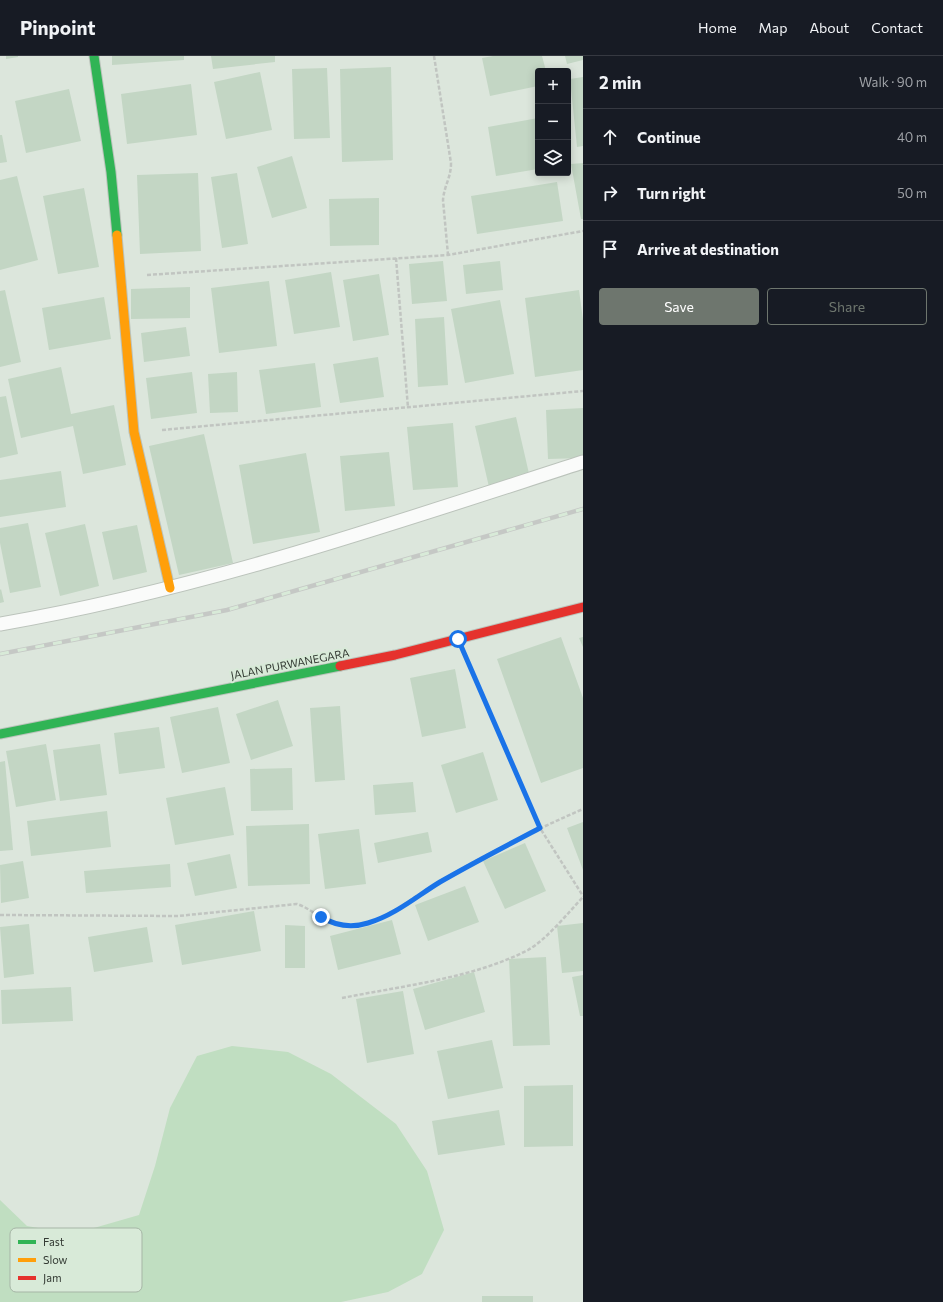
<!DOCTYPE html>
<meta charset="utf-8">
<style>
:root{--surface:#171b24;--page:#242831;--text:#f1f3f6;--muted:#9ea1a6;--line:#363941;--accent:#6e766e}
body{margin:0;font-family:Commissioner,sans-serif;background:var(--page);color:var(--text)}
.controls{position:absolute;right:12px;top:12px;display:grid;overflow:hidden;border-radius:4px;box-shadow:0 2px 10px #0003}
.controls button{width:36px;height:36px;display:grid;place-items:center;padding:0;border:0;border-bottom:1px solid var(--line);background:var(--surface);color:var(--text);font:20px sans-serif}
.stop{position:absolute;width:12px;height:12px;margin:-9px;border:3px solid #1a73e8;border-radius:50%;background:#fff}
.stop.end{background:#1a73e8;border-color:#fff;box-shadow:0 1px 4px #0008}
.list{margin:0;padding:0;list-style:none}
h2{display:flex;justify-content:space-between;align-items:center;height:52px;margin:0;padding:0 16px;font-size:17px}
h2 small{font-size:13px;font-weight:400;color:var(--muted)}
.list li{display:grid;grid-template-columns:26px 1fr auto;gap:12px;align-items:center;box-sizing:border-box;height:56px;padding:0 16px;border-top:1px solid var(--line)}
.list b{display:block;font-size:15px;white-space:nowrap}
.list em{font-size:13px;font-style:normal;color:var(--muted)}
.actions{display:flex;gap:8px;padding:12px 16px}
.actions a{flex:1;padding:9px 0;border:1px solid var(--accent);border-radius:4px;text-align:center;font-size:14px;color:var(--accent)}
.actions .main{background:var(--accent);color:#fff}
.icon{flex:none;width:22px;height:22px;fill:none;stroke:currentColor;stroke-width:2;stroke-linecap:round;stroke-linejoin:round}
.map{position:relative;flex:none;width:583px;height:1246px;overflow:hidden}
header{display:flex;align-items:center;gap:24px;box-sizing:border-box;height:56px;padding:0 20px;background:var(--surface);border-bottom:1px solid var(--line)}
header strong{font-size:19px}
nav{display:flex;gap:22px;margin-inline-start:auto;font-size:14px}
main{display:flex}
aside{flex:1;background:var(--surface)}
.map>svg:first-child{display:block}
.green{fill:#c0dec1}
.building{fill:#c3d6c4}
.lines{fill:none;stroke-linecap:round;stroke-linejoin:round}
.lane-casing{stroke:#bbc3bb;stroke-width:15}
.fast-casing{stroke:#bbc3bb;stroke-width:11}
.slow-casing{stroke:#bbc3bb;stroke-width:11}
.jam-casing{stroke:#bbc3bb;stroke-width:11}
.path{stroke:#c1c5c1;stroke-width:2.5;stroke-dasharray:4 2;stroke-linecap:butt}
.lane{stroke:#fafbfa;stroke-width:13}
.fast{stroke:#30b455;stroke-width:9}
.slow{stroke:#ff9f0a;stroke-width:9}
.jam{stroke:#e5322d;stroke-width:9}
.rail-casing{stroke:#c5c8c5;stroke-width:4.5}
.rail{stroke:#d8ead8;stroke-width:3;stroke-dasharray:9;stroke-linecap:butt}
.route{stroke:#1a73e8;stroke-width:5}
.labels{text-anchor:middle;stroke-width:4;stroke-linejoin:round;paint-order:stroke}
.street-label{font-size:11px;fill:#333a33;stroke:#d8ead8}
.key{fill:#d8ead8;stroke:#a6b5a6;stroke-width:1}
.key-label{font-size:11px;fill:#333a33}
</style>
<header>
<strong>Pinpoint</strong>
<nav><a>Home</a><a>Map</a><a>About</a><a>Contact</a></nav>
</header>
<main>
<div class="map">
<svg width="583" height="1246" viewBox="0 0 583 1246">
<rect width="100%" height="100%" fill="#dce6dc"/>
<path class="green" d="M 232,990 L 288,996 L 331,1018 L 396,1068 L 427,1115 L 444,1174 L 422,1218 L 388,1236 L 341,1246 L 0,1246 L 0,1144 L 27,1170 L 73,1178 L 139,1159 L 155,1110 L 170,1052 L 197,1000 Z"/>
<path class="building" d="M 6,0 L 18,0 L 18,1 L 6,3 Z
M 112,0 L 184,0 L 184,4 L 112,9 Z
M 211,0 L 275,0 L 275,6 L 213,13 Z
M 493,0 L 542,0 L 546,15 L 538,15 L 538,30 L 490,40 L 482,2 Z
M 565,0 L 583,0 L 583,4 L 567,8 Z
M 391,11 L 393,104 L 342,106 L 340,13 Z
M 327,12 L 330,82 L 294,83 L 292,13 Z
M 260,16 L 272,74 L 226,83 L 214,26 Z
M 583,21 L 583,90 L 577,91 L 570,23 Z
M 191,28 L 197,79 L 127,88 L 121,38 Z
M 69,33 L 81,85 L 26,97 L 15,45 Z
M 538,62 L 538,113 L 496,120 L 488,71 Z
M 0,79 L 2,79 L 7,106 L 0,107 Z
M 292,100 L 307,152 L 272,162 L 257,111 Z
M 583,107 L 583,163 L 581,163 L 571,108 Z
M 198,117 L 201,195 L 140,198 L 137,119 Z
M 237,117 L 248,188 L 222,192 L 211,121 Z
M 17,120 L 38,204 L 0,214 L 0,124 Z
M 557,126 L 563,165 L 477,178 L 471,140 Z
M 84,132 L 99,211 L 58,218 L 43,140 Z
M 379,142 L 379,189 L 330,190 L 329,143 Z
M 443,205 L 447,245 L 412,248 L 409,208 Z
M 500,205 L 503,234 L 466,238 L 463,209 Z
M 331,216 L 340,271 L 294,278 L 285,224 Z
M 379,218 L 389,279 L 353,285 L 343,224 Z
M 269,225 L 277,290 L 219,297 L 211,232 Z
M 190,231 L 190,262 L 131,263 L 131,233 Z
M 5,234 L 21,306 L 0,311 L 0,235 Z
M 579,234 L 583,264 L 583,314 L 535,321 L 525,242 Z
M 104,241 L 111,283 L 49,294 L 42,252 Z
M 500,244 L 514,318 L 465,327 L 451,253 Z
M 444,261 L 448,329 L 418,331 L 415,263 Z
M 186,271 L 190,300 L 144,306 L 141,277 Z
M 378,301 L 384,341 L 340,347 L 333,308 Z
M 315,307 L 321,351 L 266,358 L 259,314 Z
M 61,311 L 71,358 L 114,349 L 126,409 L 83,418 L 73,370 L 21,382 L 8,323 Z
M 192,316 L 197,357 L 151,363 L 146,322 Z
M 237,316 L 238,356 L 210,357 L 208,318 Z
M 6,340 L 18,398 L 0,402 L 0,341 Z
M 583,352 L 583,402 L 548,403 L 546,354 Z
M 516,361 L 530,422 L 489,431 L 475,370 Z
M 453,367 L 458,431 L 413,434 L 407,371 Z
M 204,378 L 233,507 L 179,519 L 149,390 Z
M 389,396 L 395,450 L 345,455 L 340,400 Z
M 306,397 L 320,476 L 253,488 L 239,409 Z
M 61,415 L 66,451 L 0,461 L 0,424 Z
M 28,467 L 41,531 L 10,537 L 0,487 L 0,472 Z
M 85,468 L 99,530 L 60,540 L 45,477 Z
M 137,469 L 147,516 L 113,524 L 102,476 Z
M 1,533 L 4,546 L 0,547 L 0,534 Z
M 561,581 L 583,642 L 583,712 L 541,727 L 497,603 Z
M 583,581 L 583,591 L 579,582 Z
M 455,613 L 466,672 L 422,681 L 410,622 Z
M 278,644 L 293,690 L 251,704 L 236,658 Z
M 340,650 L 345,724 L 315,726 L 310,652 Z
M 218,651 L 230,707 L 182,717 L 170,661 Z
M 159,671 L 165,712 L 119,718 L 114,677 Z
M 46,688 L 56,744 L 16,751 L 6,695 Z
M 100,688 L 107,739 L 60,745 L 53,694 Z
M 483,696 L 498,744 L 456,757 L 441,709 Z
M 5,705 L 13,794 L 0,795 L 0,706 Z
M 292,712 L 293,754 L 251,755 L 250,713 Z
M 413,726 L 416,756 L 375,759 L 373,729 Z
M 225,731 L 234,779 L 175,789 L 166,742 Z
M 107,755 L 111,791 L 31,800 L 27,765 Z
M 583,766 L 583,814 L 567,772 Z
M 309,768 L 310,828 L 248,830 L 246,770 Z
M 359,773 L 366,828 L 325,833 L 318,778 Z
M 428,776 L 432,796 L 378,807 L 374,787 Z
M 525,787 L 546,835 L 505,853 L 483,805 Z
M 230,798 L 237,832 L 195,840 L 187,807 Z
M 23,805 L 29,842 L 1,847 L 0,809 Z
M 170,808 L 171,831 L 86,837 L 84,815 Z
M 465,830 L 479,866 L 428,885 L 415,849 Z
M 254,855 L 261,895 L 182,909 L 175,869 Z
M 392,864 L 401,898 L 338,914 L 330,880 Z
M 583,867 L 583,915 L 562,917 L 557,870 Z
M 29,868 L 34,918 L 4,922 L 0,871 Z
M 285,869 L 305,870 L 305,912 L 285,912 Z
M 147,871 L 153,906 L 94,916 L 88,881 Z
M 546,901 L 550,989 L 513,990 L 509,903 Z
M 474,916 L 485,956 L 425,974 L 413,933 Z
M 583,919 L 583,960 L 580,960 L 572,921 Z
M 71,931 L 73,965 L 2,968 L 1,934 Z
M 403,935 L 414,998 L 367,1007 L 356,943 Z
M 492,984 L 503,1032 L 448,1043 L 437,995 Z
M 573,1029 L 573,1090 L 524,1091 L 524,1030 Z
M 499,1054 L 505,1089 L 438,1099 L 432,1065 Z
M 482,1240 L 533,1240 L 533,1246 L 482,1246 Z"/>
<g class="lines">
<g class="lane-casing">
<path id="lane" d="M 0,568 C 199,534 391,468 583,406"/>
</g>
<g class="fast-casing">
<path id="fast" d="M 94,0 L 111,116 L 117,179
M 0,678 L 340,610"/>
</g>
<g class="slow-casing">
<path id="slow" d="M 117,179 L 134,376 L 170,532"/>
</g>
<g class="jam-casing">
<path id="jam" d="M 340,610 L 395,599 L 583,551"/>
</g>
<path class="path" d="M 434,0 L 451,107 C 451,122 444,130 443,144 L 448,199
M 396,202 L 408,352
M 147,219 L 448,199 L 583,175
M 162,374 L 583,335
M 469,609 L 540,772 L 583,840
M 0,859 L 178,860 L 297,848 C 313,853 326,869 344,870 C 372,871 396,854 418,839 C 434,828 451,819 468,809 C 505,789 544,770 583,753
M 342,942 C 402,930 474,922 528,894 C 546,884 569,856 583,841"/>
<use href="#lane" class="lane"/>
<use href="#fast" class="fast"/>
<use href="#slow" class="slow"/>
<use href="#jam" class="jam"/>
<g class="rail-casing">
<path id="rail" d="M 0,598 L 227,554 L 583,453"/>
</g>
<use href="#rail" class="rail"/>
</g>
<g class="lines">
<path class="route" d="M 321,861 C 336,870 352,872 368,867 C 395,859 417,840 440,826 C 473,807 506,790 540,772 L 458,583"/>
</g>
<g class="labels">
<g class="street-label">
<text transform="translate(290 608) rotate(-11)" y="4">JALAN PURWANEGARA</text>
</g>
</g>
<rect x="10" y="1172" width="132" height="64" rx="6" class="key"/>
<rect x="18" y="1184" width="18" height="4" fill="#30b455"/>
<rect x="18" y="1202" width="18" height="4" fill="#ff9f0a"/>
<rect x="18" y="1220" width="18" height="4" fill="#e5322d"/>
<g class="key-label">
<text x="43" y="1190">Fast</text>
<text x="43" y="1208">Slow</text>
<text x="43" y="1226">Jam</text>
</g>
</svg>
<div class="controls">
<button>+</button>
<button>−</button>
<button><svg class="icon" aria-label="layers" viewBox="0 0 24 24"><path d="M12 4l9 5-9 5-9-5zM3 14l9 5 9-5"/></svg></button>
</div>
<div class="stop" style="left:458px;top:583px"></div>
<div class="stop end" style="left:321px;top:861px"></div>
</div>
<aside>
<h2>2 min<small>Walk · 90 m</small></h2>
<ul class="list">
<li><svg class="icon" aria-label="ahead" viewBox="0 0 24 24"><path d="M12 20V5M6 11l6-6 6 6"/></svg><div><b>Continue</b></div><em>40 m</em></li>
<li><svg class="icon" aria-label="right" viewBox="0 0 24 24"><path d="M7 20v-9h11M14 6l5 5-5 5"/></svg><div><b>Turn right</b></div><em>50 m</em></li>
<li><svg class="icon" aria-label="arrive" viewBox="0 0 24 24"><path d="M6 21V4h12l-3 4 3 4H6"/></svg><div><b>Arrive at destination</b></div></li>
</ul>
<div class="actions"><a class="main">Save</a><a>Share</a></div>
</aside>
</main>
